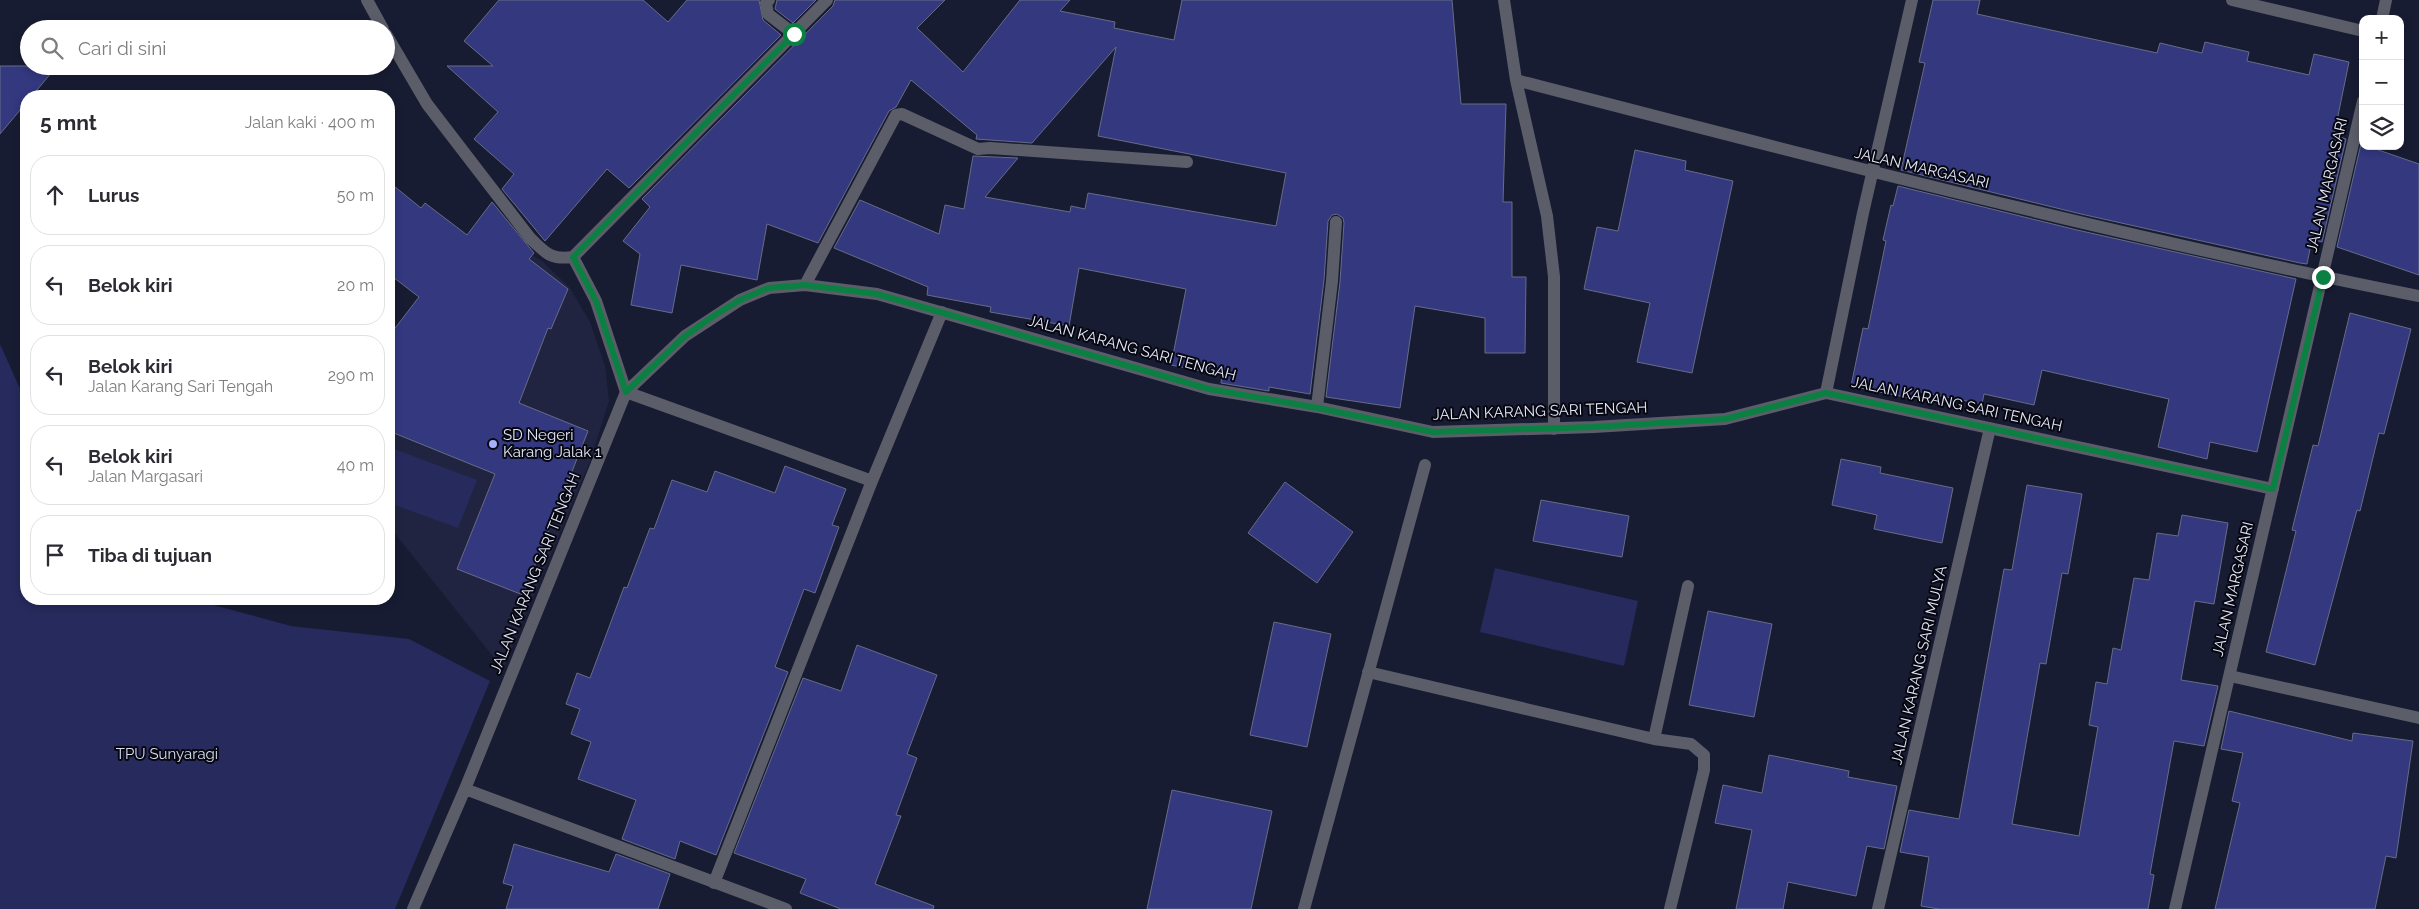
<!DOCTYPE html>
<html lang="id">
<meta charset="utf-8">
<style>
:root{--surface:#fff;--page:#f2f2f3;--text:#2b2b33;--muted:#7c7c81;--line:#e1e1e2}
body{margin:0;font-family:Raleway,sans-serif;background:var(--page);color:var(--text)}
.controls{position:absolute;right:15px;top:15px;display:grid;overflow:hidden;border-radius:10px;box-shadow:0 2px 8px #0003}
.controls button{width:45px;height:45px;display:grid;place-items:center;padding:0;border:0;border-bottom:1px solid var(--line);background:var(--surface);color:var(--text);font:25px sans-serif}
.stop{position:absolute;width:15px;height:15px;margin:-11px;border:4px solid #0b8043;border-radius:50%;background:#fff}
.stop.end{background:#0b8043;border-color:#fff;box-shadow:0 1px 5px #0008}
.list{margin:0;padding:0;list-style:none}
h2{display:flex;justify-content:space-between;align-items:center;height:65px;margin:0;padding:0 20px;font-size:21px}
h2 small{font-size:16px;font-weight:400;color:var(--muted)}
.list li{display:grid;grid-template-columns:32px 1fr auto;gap:15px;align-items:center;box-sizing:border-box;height:80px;margin:0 10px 10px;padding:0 10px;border:1px solid var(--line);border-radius:20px}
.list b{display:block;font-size:19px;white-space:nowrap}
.list p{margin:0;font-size:16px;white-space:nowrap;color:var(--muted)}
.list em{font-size:16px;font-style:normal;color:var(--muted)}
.icon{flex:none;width:28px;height:28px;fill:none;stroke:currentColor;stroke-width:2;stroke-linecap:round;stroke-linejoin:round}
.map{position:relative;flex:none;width:2419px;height:909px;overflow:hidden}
.search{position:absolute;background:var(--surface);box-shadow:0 2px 8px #0003;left:20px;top:20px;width:375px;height:55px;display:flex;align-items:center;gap:12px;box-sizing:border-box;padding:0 18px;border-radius:28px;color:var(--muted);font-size:19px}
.panel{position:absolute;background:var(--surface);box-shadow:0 2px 8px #0003;left:20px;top:90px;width:375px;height:515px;border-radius:20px}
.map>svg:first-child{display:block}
.built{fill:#212440}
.green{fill:#262a5d}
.building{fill:#33387f;stroke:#666c87}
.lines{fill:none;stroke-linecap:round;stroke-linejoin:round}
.minor{stroke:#5b5d69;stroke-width:12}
.route{stroke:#0b8043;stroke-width:6}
.poi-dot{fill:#a5b1fc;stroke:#060710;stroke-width:2}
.labels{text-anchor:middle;stroke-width:4;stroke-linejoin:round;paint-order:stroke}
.street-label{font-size:15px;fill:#e5e8f8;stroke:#060710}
.poi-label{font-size:15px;fill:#e5e8f8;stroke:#060710;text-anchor:start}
.park-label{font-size:15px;fill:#d8ddf2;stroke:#060710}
</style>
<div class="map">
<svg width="2419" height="909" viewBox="0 0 2419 909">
<rect width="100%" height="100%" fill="#181c32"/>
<path class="built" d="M 514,245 L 542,261 L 570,288 L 590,322 L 605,366 L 609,401 L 590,461 L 503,669 L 389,526 L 389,390 Z"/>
<path class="green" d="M 0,344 L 26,402 L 26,599 L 205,599 L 210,604 L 291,626 L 409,639 L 490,681 L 395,909 L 0,909 Z
M 389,447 L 477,480 L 458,528 L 389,503 Z
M 1495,568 L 1638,601 L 1624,666 L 1480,632 Z"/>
<path class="building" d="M 499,0 L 643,0 L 668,22 L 687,0 L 759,0 L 763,20 L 781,35 L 629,188 L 607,169 L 545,241 L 502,189 L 514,174 L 474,139 L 498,112 L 447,66 L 493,66 L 464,41 Z
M 777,0 L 816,0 L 793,23 L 775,9 Z
M 835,0 L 945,0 L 917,28 L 963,72 L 1020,0 L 1070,0 L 1060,11 L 1115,22 L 1114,28 L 1174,40 L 1182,0 L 1452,0 L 1461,104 L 1506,104 L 1503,202 L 1512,202 L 1512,277 L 1526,277 L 1525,353 L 1485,353 L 1485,318 L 1415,306 L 1400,408 L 1326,397 L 1340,282 L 1344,223 L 1343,218 L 1337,214 L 1332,215 L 1328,221 L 1324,280 L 1310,394 L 1269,387 L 1269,391 L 1221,383 L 1222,375 L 1171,365 L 1186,289 L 1079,268 L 1069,326 L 990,312 L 991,307 L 927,295 L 928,287 L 834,248 L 860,200 L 939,234 L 945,205 L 964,209 L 973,156 L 1018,158 L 985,197 L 1070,212 L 1071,206 L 1085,209 L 1088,193 L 1276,226 L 1286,173 L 1098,136 L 1116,47 L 1032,143 L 976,139 L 977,135 L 911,80 L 896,107 L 889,111 L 818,243 L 767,224 L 757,280 L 681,265 L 672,313 L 631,305 L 640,254 L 623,241 L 650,207 L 642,199 L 833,6 Z
M 1933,0 L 1980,0 L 1977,14 L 2157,53 L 2160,43 L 2202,53 L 2205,42 L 2249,52 L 2247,61 L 2309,75 L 2314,54 L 2349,62 L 2334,135 L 2346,139 L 2322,242 L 2312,239 L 2307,264 L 2300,263 L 2081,214 L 1901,170 L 1925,63 L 1919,62 Z
M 0,66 L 57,66 L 32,96 L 26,96 L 26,103 L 0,134 Z
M 2361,144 L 2419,164 L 2419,275 L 2337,247 Z
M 1635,150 L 1686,161 L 1685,170 L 1733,181 L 1692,373 L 1637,362 L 1650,303 L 1584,289 L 1597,227 L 1618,231 Z
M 389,182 L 421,208 L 425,203 L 467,235 L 492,202 L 534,253 L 529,259 L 568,289 L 551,329 L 548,328 L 519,403 L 588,431 L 523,595 L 457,569 L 495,474 L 389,431 L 389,336 L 419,297 L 389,274 Z
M 1898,186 L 2077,230 L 2296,279 L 2257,452 L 2210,442 L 2207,459 L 2158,447 L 2169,399 L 2042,370 L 2034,405 L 1984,394 L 1982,404 L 1915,391 L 1914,399 L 1851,386 L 1863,328 L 1868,329 L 1886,241 L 1883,240 L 1891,205 L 1893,206 Z
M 2350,313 L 2411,329 L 2384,434 L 2379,433 L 2360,511 L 2357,510 L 2315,665 L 2266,652 L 2296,531 L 2292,530 L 2313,445 L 2318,446 Z
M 1841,459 L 1881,467 L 1880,473 L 1953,488 L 1942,543 L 1874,529 L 1877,515 L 1832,505 Z
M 785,466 L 846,489 L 832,525 L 839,527 L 815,593 L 804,589 L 775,667 L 788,672 L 716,855 L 680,841 L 675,859 L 622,839 L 636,800 L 578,779 L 591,742 L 571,734 L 580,709 L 566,704 L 577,673 L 590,678 L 624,587 L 627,588 L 650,528 L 654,529 L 672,480 L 707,492 L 715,471 L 775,493 Z
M 1285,482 L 1353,532 L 1317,583 L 1248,533 Z
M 2027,485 L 2082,494 L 2068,574 L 2062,573 L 2046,664 L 2040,663 L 2012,824 L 2079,836 L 2098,727 L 2089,725 L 2096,682 L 2107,684 L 2113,648 L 2121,650 L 2134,578 L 2149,580 L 2157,533 L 2178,536 L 2182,515 L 2228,523 L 2214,604 L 2195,601 L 2181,680 L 2218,686 L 2204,746 L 2174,741 L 2150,874 L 2154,875 L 2148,909 L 1939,909 L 1921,906 L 1929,857 L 1900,852 L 1909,810 L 1959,819 L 2004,569 L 2012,570 Z
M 1541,500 L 1629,516 L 1622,557 L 1533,541 Z
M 1708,611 L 1772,624 L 1754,717 L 1689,705 Z
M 1274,622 L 1331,634 L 1307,747 L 1250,735 Z
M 857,645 L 937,675 L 907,754 L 917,758 L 896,815 L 901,816 L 875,884 L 934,906 L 933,909 L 841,909 L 800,893 L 806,879 L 734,853 L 803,678 L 841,691 Z
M 2229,711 L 2352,741 L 2353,733 L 2413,741 L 2396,858 L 2386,856 L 2375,909 L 2215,909 L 2240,803 L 2232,801 L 2243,753 L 2221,749 Z
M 1769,755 L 1849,771 L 1848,777 L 1897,786 L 1884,849 L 1867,846 L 1856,896 L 1788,882 L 1783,909 L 1736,909 L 1752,830 L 1715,823 L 1723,785 L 1762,793 Z
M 1172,790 L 1272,811 L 1251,909 L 1147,909 Z
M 514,844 L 609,872 L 616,854 L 670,874 L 658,909 L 506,909 L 513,886 L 503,883 Z"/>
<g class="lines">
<path class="minor" d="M 367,0 L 383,29
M 769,0 L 766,3 L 768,14 L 794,34
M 1504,0 L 1516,80 L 1547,216 L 1554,277 L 1554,429
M 2232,0 L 2363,31
M 2382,19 L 2386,0
M 386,34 L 427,104 L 530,238 C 546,253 550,260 573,257 L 827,0
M 1516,80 C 1816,158 2115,236 2419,296
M 573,257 L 596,301 L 626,392 L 872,481
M 805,285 L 896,115 L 902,114 L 978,149 L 990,148 L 1187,162
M 1826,393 L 1863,213 L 1912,0
M 1317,407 L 1332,281 L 1336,222
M 1368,672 L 1654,739 L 1691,744 L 1704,755 L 1704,770 L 1670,909
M 2230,676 L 2419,718
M 1654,739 L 1688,586
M 465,789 L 786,909
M 714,883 L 872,481 L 942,312
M 413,909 L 465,789 L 626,392 L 685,336 L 740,300 L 769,288 L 805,285 L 877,294 L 1209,389 L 1317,407 L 1433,432 L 1594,427 L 1725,419 L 1826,393 L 2273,489
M 1304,909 L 1425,465
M 1878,909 L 1990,428
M 2175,909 L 2363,101"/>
</g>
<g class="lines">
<path class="route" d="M 794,34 L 573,257 L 596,301 L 626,392 L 685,336 L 715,315 L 740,300 L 768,288 L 805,285 L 877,294 L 1209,389 L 1318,408 L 1433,432 L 1594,427 L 1725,419 L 1826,393 L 2273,489 L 2323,277"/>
</g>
<circle class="poi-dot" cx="493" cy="444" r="5"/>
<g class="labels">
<g class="street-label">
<text transform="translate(1922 168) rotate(13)" y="5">JALAN MARGASARI</text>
<text transform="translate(2327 185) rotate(-77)" y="5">JALAN MARGASARI</text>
<text transform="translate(1132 348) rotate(15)" y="5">JALAN KARANG SARI TENGAH</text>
<text transform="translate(1957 404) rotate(12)" y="5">JALAN KARANG SARI TENGAH</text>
<text transform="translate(1540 411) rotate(-2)" y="5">JALAN KARANG SARI TENGAH</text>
<text transform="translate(535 573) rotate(-68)" y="5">JALAN KARANG SARI TENGAH</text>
<text transform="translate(2233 589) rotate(-77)" y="5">JALAN MARGASARI</text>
<text transform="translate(1919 665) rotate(-77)" y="5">JALAN KARANG SARI MULYA</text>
</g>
<g class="poi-label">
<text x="503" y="440">SD Negeri<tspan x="503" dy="17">Karang Jalak 1</tspan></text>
</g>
<g class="park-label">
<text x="167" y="759">TPU Sunyaragi</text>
</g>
</g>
</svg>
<div class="controls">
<button>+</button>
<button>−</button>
<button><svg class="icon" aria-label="layers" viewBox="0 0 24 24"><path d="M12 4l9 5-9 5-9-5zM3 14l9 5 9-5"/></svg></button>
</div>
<div class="stop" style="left:794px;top:34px"></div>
<div class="stop end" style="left:2323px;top:277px"></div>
<div class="search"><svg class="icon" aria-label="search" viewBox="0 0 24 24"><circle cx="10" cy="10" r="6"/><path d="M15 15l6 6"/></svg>Cari di sini</div>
<section class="panel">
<h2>5 mnt<small>Jalan kaki · 400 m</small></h2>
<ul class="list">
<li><svg class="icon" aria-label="ahead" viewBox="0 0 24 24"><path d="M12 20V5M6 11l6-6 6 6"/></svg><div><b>Lurus</b></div><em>50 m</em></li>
<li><svg class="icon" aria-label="left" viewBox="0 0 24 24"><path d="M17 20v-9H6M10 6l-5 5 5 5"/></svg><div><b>Belok kiri</b></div><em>20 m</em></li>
<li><svg class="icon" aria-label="left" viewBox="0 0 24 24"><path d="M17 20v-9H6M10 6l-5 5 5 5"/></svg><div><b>Belok kiri</b><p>Jalan Karang Sari Tengah</p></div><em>290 m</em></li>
<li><svg class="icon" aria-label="left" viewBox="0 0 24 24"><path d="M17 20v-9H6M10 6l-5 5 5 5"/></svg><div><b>Belok kiri</b><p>Jalan Margasari</p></div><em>40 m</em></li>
<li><svg class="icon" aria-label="arrive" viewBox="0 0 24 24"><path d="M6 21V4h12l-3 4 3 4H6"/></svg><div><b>Tiba di tujuan</b></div></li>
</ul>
</section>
</div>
